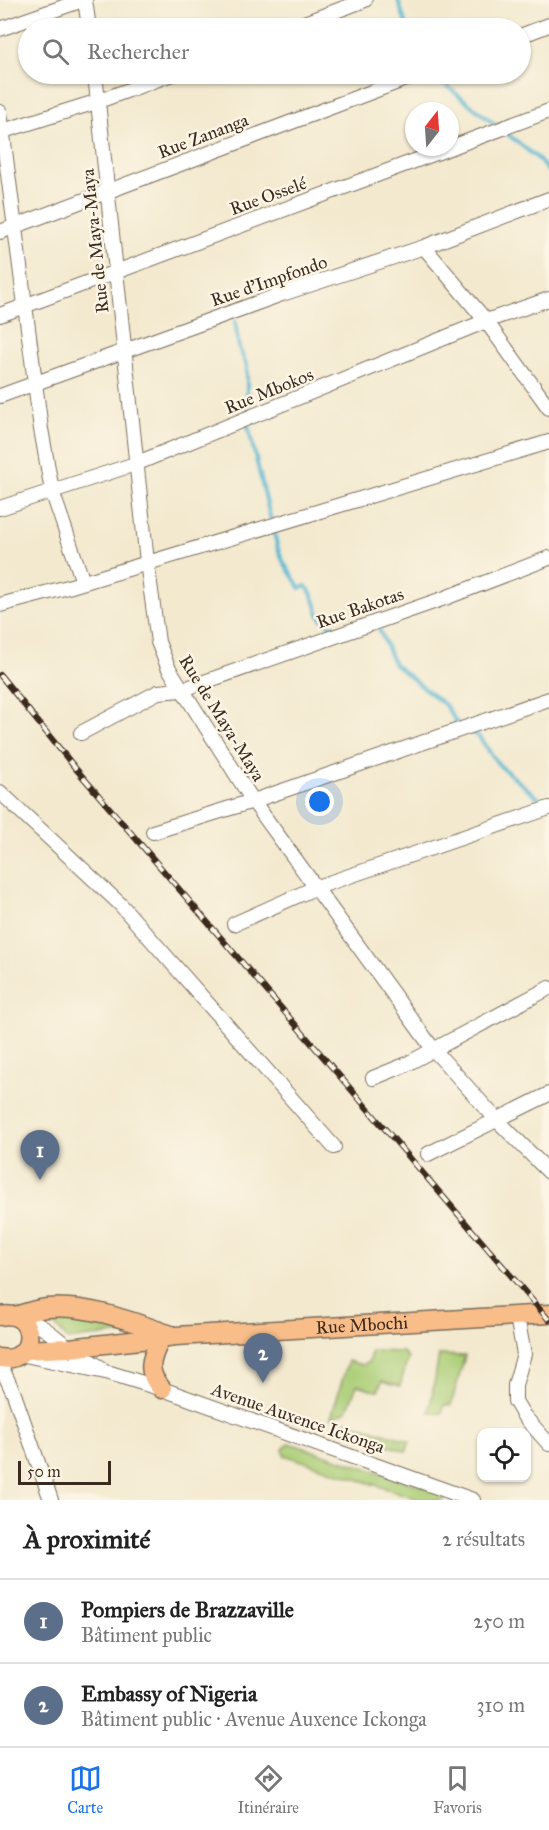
<!DOCTYPE html>
<html lang="fr">
<meta charset="utf-8">
<style>
:root{--surface:#fff;--page:#f6f6f6;--text:#222;--muted:#767676;--line:#e0e0e0;--accent:#1a73e8}
body{margin:0;font-family:"IM FELL Great Primer",serif;background:var(--page);color:var(--text)}
.controls{position:absolute;right:18px;bottom:18px;display:grid;overflow:hidden;border-radius:12px;box-shadow:0 2px 4px #0004}
.controls button{width:54px;height:54px;display:grid;place-items:center;padding:0;border:0;border-bottom:2px solid var(--line);background:var(--surface);color:var(--text);font:30px sans-serif}
.compass{position:absolute;left:405px;top:102px;width:54px;height:54px;border-radius:50%;background:var(--surface);box-shadow:0 2px 4px #0004;rotate:17deg}
.scale{position:absolute;left:18px;bottom:15px;width:93px;box-sizing:border-box;padding-left:6px;border:3px solid #3b2a1e;border-top:0;font-size:16px;line-height:21px;white-space:nowrap;color:#3b2a1e;-webkit-text-stroke:4px #fcf5e5;paint-order:stroke}
.you{position:absolute;left:320px;top:802px;width:21px;height:21px;margin:-15px;border:4px solid #fff;border-radius:50%;background:#1a73e8;box-shadow:0 0 0 9px #1a73e833}
.badge{display:grid;place-items:center;width:39px;height:39px;border-radius:50%;background:var(--accent);color:#fff;font-size:20px;font-weight:700}
.pin{position:absolute;translate:-50% -50px;filter:drop-shadow(0 2px 3px #0008)}
.pin::after{content:'';position:absolute;top:32px;width:21px;height:18px;background:inherit;clip-path:polygon(0 0,100% 0,50% 100%)}
.list{margin:0;padding:0;list-style:none}
h2{display:flex;justify-content:space-between;align-items:center;height:78px;margin:0;padding:0 24px;font-size:26px}
h2 small{font-size:20px;font-weight:400;color:var(--muted)}
.list li{display:grid;grid-template-columns:39px 1fr auto;gap:18px;align-items:center;box-sizing:border-box;height:84px;padding:0 24px;border-top:2px solid var(--line)}
.list b{display:block;font-size:22px;white-space:nowrap}
.list p{margin:0;font-size:20px;white-space:nowrap;color:var(--muted)}
.list em{font-size:20px;font-style:normal;color:var(--muted)}
.icon{flex:none;width:33px;height:33px;fill:none;stroke:currentColor;stroke-width:2;stroke-linecap:round;stroke-linejoin:round}
.map{position:relative;flex:none;width:549px;height:1500px;overflow:hidden}
.search{position:absolute;background:var(--surface);box-shadow:0 2px 4px #0004;left:18px;right:18px;top:18px;height:66px;display:flex;align-items:center;gap:15px;box-sizing:border-box;padding:0 21px;border-radius:33px;color:var(--muted);font-size:22px}
.sheet{height:246px;background:var(--surface)}
nav{display:flex;justify-content:space-around;align-items:center;box-sizing:border-box;height:84px;border-top:2px solid var(--line);background:var(--surface);font-size:16px;color:var(--muted)}
nav a{display:grid;justify-items:center;gap:3px}
nav .on{color:var(--accent)}
.map>svg:first-child{display:block}
.green{fill:#abce77;stroke:#737c4a;stroke-width:1.5}
.lines{fill:none;stroke-linecap:round;stroke-linejoin:round}
.stream{stroke:#54b6d2;stroke-width:4}
.minor-casing{stroke:#7b6d5c;stroke-width:16}
.major-casing{stroke:#7b6d5c;stroke-width:21}
.minor{stroke:#fff;stroke-width:14}
.major{stroke:#f8bd89;stroke-width:18}
.rail-casing{stroke:#3b2a1e;stroke-width:6}
.rail{stroke:#fcf5e5;stroke-width:4;stroke-dasharray:11;stroke-linecap:butt}
.labels{text-anchor:middle;stroke-width:5;stroke-linejoin:round;paint-order:stroke}
.street-label{font-size:18px;fill:#3b2a1e;stroke:#fcf5e5}
</style>
<div class="map">
<svg width="549" height="1500" viewBox="0 0 549 1500">
<rect width="100%" height="100%" fill="#fcf5e5"/>
<filter id="ink" filterUnits="userSpaceOnUse"><feTurbulence type="fractalNoise" baseFrequency=".0167" numOctaves="2"/><feDisplacementMap in="SourceGraphic" scale="12" xChannelSelector="R" yChannelSelector="G"/><feConvolveMatrix kernelMatrix="1 2 1 2 8 2 1 2 1" color-interpolation-filters="sRGB"/></filter>
<filter id="wash" filterUnits="userSpaceOnUse"><feTurbulence type="fractalNoise" baseFrequency=".008" numOctaves="4" result="noise"/><feDisplacementMap in="SourceGraphic" scale="24" xChannelSelector="R" yChannelSelector="G"/><feGaussianBlur stdDeviation="1.35" result="paint"/><feColorMatrix in="noise" values="0 0 0 0 0 0 0 0 0 0 0 0 0 0 0 0 0 1.4 0 .05"/><feComposite in="paint" operator="in"/></filter>
<g filter="url(#wash)">
<rect width="100%" height="100%" fill="#f3e9cf"/>
<path class="green" d="M 59,1310 L 147,1330 L 68,1340 L 52,1322 L 39,1316 Z
M 371,1351 L 403,1352 L 408,1358 L 400,1386 L 382,1381 L 378,1391 L 357,1385 L 347,1411 L 331,1418 L 348,1361 L 362,1365 L 369,1362 Z
M 439,1355 L 465,1356 L 451,1405 L 444,1405 L 442,1413 L 429,1413 Z
M 345,1421 L 410,1441 L 406,1451 L 339,1429 Z
M 289,1443 L 446,1494 L 443,1500 L 421,1500 L 284,1455 L 283,1449 Z"/>
<g class="lines">
<path class="stream" d="M 398,0 L 407,28
M 432,74 L 497,126
M 505,132 L 536,157 L 549,172
M 235,321 L 239,348 L 247,366 L 247,415
M 247,422 L 278,549 L 284,563 L 300,588 L 306,586 C 323,605 309,621 341,629
M 377,624 L 394,664 L 445,705 L 459,726
M 468,731 L 479,737 L 499,765 L 547,805"/>
</g>
</g>
<g filter="url(#ink)">
<g class="lines">
<g class="minor-casing">
<path id="minor" d="M 85,0 L 89,28
M 291,28 L 365,0
M 0,29 L 83,0
M 520,36 L 549,25
M 95,74 L 147,562 L 158,642 L 168,667 L 253,801 L 433,1049 L 497,1120 L 549,1172
M 0,112 L 41,429 L 52,491 L 83,582
M 0,132 L 99,101 L 172,74
M 0,232 L 419,74
M 424,247 L 486,321 L 549,408
M 0,315 L 549,111
M 0,396 L 282,294 L 424,247 L 549,199
M 0,508 L 135,464 L 486,321 L 549,299
M 0,605 L 68,587 L 549,442
M 81,733 L 158,692 L 181,690 L 445,598 L 549,558
M 0,792 L 120,904 L 334,1147
M 153,832 L 253,801 L 549,699
M 234,924 L 317,887 L 549,808
M 373,1078 L 405,1065 L 549,988
M 428,1154 L 549,1094
M 517,1317 L 524,1354 L 515,1385 L 515,1401 L 524,1416 L 549,1444
M 21,1320 C 42,1322 55,1338 71,1349 C 80,1355 90,1361 100,1367
M 20,1354 L 110,1373 L 162,1389 L 473,1500
M 0,1364 L 14,1394 L 51,1500"/>
</g>
<g class="major-casing">
<g id="major">
<path d="M 0,1316 C 38,1308 38,1365 0,1358"/>
<path d="M 15,1316 C 26,1313 36,1309 47,1308 C 88,1304 133,1322 171,1335"/>
<path d="M 161,1338 C 151,1358 145,1371 162,1389"/>
<path id="s1" d="M 24,1350 L 69,1348 L 176,1336 L 549,1314"/>
</g>
</g>
<use href="#minor" class="minor"/>
<use href="#major" class="major"/>
<g class="rail-casing">
<path id="rail" d="M 0,675 L 76,769 L 549,1320"/>
</g>
<use href="#rail" class="rail"/>
</g>
</g>
<g class="labels">
<g class="street-label">
<text transform="translate(203 136) rotate(-21)" y="6">Rue Zananga</text>
<text transform="translate(268 196) rotate(-20)" y="6">Rue Osselé</text>
<text transform="translate(95 241) rotate(-96)" y="6">Rue de Maya-Maya</text>
<text transform="translate(269 281) rotate(-19)" y="6">Rue d'Impfondo</text>
<text transform="translate(269 391) rotate(-22)" y="6">Rue Mbokos</text>
<text transform="translate(360 608) rotate(-19)" y="6">Rue Bakotas</text>
<text transform="translate(222 718) rotate(58)" y="6">Rue de Maya-Maya</text>
<text dy="6" stroke="none"><textPath href="#s1" startOffset="339">Rue Mbochi</textPath></text>
<text transform="translate(298 1418) rotate(19)" y="6">Avenue Auxence Ickonga</text>
</g>
</g>
</svg>
<div class="controls">
<button><svg class="icon" aria-label="locate" viewBox="0 0 24 24"><circle cx="12" cy="12" r="6"/><path d="M12 2v4M12 18v4M2 12h4M18 12h4"/></svg></button>
</div>
<svg class="compass" viewBox="-18 -18 36 36"><path d="M0-13l5 13h-10z" fill="#e53935"/><path d="M0 13l5-13h-10z" fill="#767676"/></svg>
<div class="scale">50 m</div>
<div class="you"></div>
<div class="pin badge" style="left:40px;top:1180px;background:#5c6f8a">1</div>
<div class="pin badge" style="left:263px;top:1383px;background:#5c6f8a">2</div>
<div class="search"><svg class="icon" aria-label="search" viewBox="0 0 24 24"><circle cx="10" cy="10" r="6"/><path d="M15 15l6 6"/></svg>Rechercher</div>
</div>
<section class="sheet">
<h2>À proximité<small>2 résultats</small></h2>
<ul class="list">
<li><span class="badge" style="background:#5c6f8a">1</span><div><b>Pompiers de Brazzaville</b><p>Bâtiment public</p></div><em>250 m</em></li>
<li><span class="badge" style="background:#5c6f8a">2</span><div><b>Embassy of Nigeria</b><p>Bâtiment public · Avenue Auxence Ickonga</p></div><em>310 m</em></li>
</ul>
</section>
<nav>
<a class="on"><svg class="icon" aria-label="map" viewBox="0 0 24 24"><path d="M3 6l6-2 6 2 6-2v14l-6 2-6-2-6 2zM9 4v14M15 6v14"/></svg>Carte</a>
<a><svg class="icon" aria-label="directions" viewBox="0 0 24 24"><path d="M12 3l9 9-9 9-9-9zM9 14v-3h6M13 9l2 2-2 2"/></svg>Itinéraire</a>
<a><svg class="icon" aria-label="saved" viewBox="0 0 24 24"><path d="M7 4h10v16l-5-4-5 4z"/></svg>Favoris</a>
</nav>
